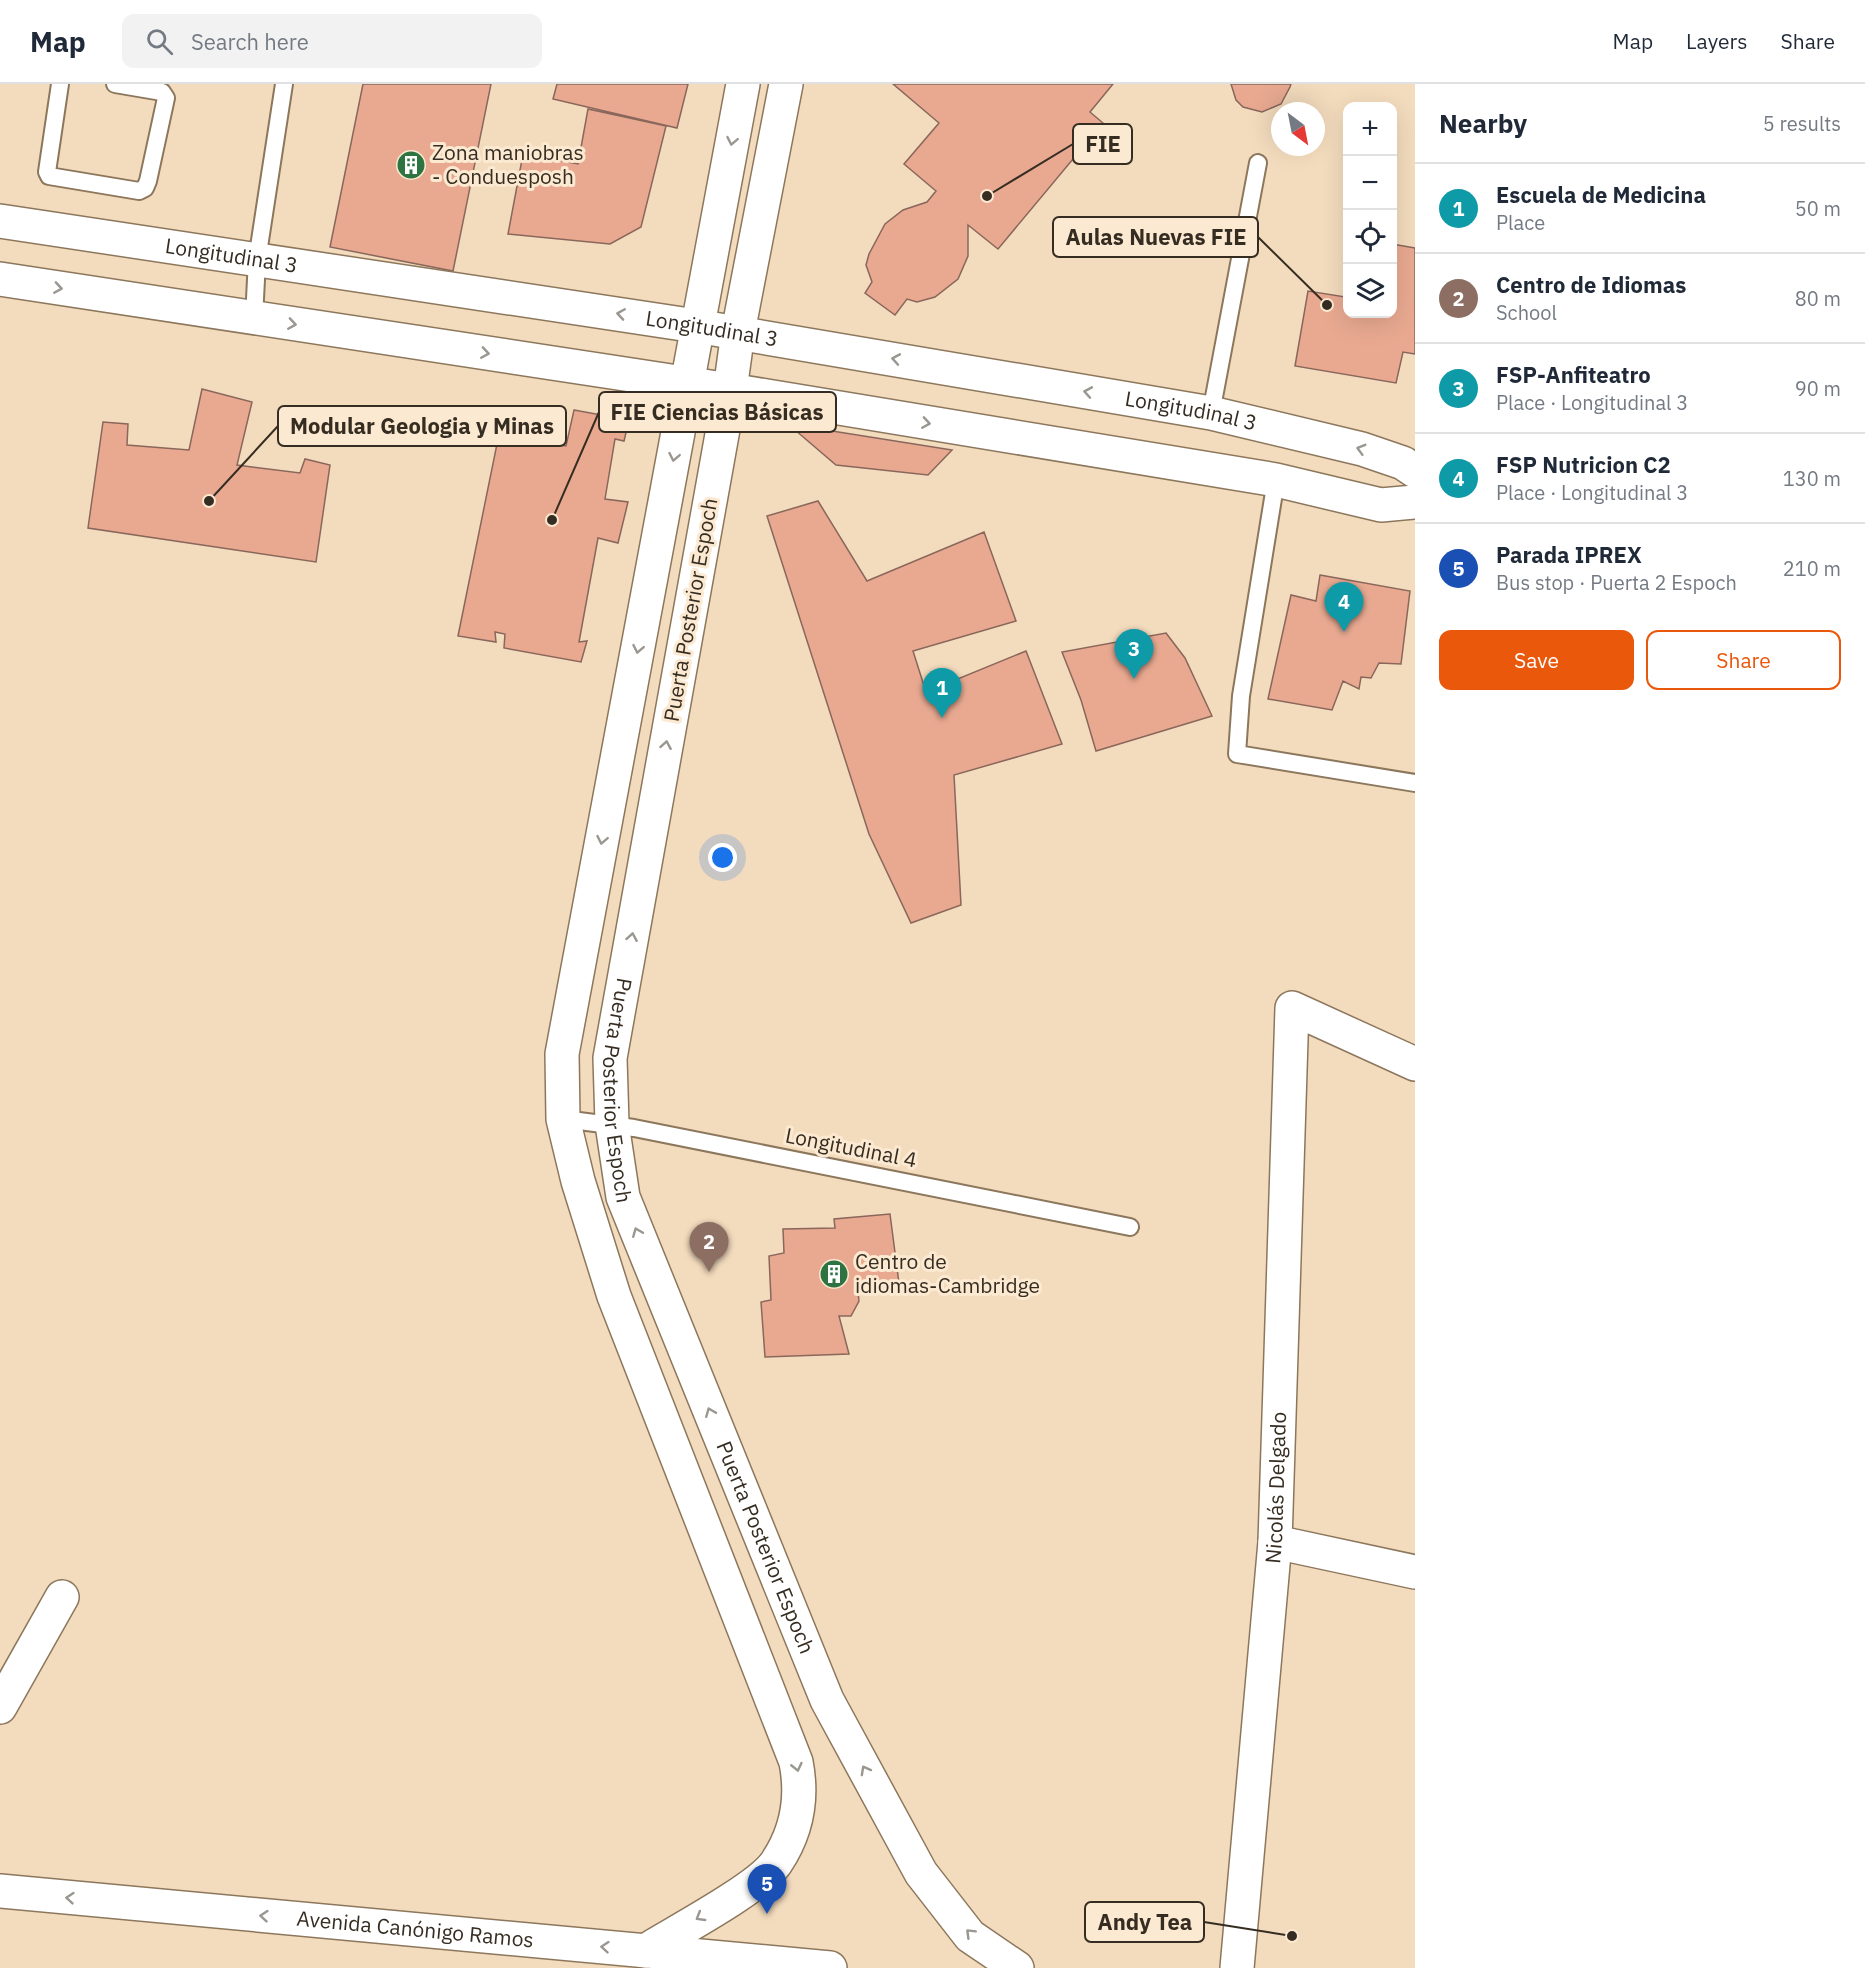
<!DOCTYPE html>
<meta charset="utf-8">
<style>
:root{--surface:#fff;--page:#f2f2f3;--text:#1f2937;--muted:#747a83;--line:#e0e1e3;--accent:#ea580c}
body{margin:0;font-family:"IBM Plex Sans",sans-serif;background:var(--page);color:var(--text)}
.controls{position:absolute;right:18px;top:18px;display:grid;overflow:hidden;border-radius:12px;box-shadow:0 6px 24px #0002}
.controls button{width:54px;height:54px;display:grid;place-items:center;padding:0;border:0;border-bottom:2px solid var(--line);background:var(--surface);color:var(--text);font:30px sans-serif}
.compass{position:absolute;left:1271px;top:18px;width:54px;height:54px;border-radius:50%;background:var(--surface);box-shadow:0 6px 24px #0002;rotate:148deg}
.you{position:absolute;left:723px;top:774px;width:21px;height:21px;margin:-15px;border:4px solid #fff;border-radius:50%;background:#1a73e8;box-shadow:0 0 0 9px #1a73e833}
.badge{display:grid;place-items:center;width:39px;height:39px;border-radius:50%;background:var(--accent);color:#fff;font-size:20px;font-weight:700}
.pin{position:absolute;translate:-50% -50px;filter:drop-shadow(0 2px 3px #0008)}
.pin::after{content:'';position:absolute;top:32px;width:21px;height:18px;background:inherit;clip-path:polygon(0 0,100% 0,50% 100%)}
.list{margin:0;padding:0;list-style:none}
h2{display:flex;justify-content:space-between;align-items:center;height:78px;margin:0;padding:0 24px;font-size:26px}
h2 small{font-size:20px;font-weight:400;color:var(--muted)}
.list li{display:grid;grid-template-columns:39px 1fr auto;gap:18px;align-items:center;box-sizing:border-box;height:90px;padding:0 24px;border-top:2px solid var(--line)}
.list b{display:block;font-size:22px;white-space:nowrap}
.list p{margin:0;font-size:20px;white-space:nowrap;color:var(--muted)}
.list em{font-size:20px;font-style:normal;color:var(--muted)}
.actions{display:flex;gap:12px;padding:18px 24px}
.actions a{flex:1;padding:14px 0;border:2px solid var(--accent);border-radius:12px;text-align:center;font-size:21px;color:var(--accent)}
.actions .main{background:var(--accent);color:#fff}
.icon{flex:none;width:33px;height:33px;fill:none;stroke:currentColor;stroke-width:2;stroke-linecap:round;stroke-linejoin:round}
.map{position:relative;flex:none;width:1415px;height:1884px;overflow:hidden}
header{display:flex;align-items:center;gap:36px;box-sizing:border-box;height:84px;padding:0 30px;background:var(--surface);border-bottom:2px solid var(--line)}
header strong{font-size:28px}
nav{display:flex;gap:33px;margin-inline-start:auto;font-size:21px}
.search{width:420px;height:54px;background:var(--page);display:flex;align-items:center;gap:15px;box-sizing:border-box;padding:0 21px;border-radius:12px;color:var(--muted);font-size:22px}
main{display:flex}
aside{flex:1;background:var(--surface)}
.map>svg:first-child{display:block}
.building{fill:#e9a991;stroke:#89675b;stroke-width:1.5}
.lines{fill:none;stroke-linecap:round;stroke-linejoin:round}
.service-casing{stroke:#8c775c;stroke-width:20}
.minor-casing{stroke:#8c775c;stroke-width:36}
.secondary-casing{stroke:#8c775c;stroke-width:36}
.service{stroke:#fff;stroke-width:16}
.minor{stroke:#fff;stroke-width:33}
.secondary{stroke:#fff;stroke-width:33}
.oneway{stroke:#9a9690}
.labels{text-anchor:middle;stroke-width:6;stroke-linejoin:round;paint-order:stroke}
.poi-label{font-size:21px;fill:#362d22;stroke:#fce9d1;text-anchor:start}
.street-label{font-size:21px;fill:#362d22;stroke:#fce9d1}
.leader{fill:none;stroke:#362d22;stroke-width:2}
.callout-dot{fill:#362d22;stroke:#fce9d1;stroke-width:2}
.callout{fill:#fce9d1;stroke:#362d22;stroke-width:2}
.callout-label{font-size:22px;text-anchor:middle;font-weight:bold;fill:#362d22}
</style>
<header>
<strong>Map</strong>
<div class="search"><svg class="icon" aria-label="search" viewBox="0 0 24 24"><circle cx="10" cy="10" r="6"/><path d="M15 15l6 6"/></svg>Search here</div>
<nav><a>Map</a><a>Layers</a><a>Share</a></nav>
</header>
<main>
<div class="map">
<svg width="1415" height="1884" viewBox="0 0 1415 1884">
<rect width="100%" height="100%" fill="#f3dbbd"/>
<path class="building" d="M 363,0 L 491,0 L 453,187 L 330,163 Z
M 557,0 L 688,0 L 677,44 L 553,15 Z
M 893,0 L 1113,0 L 1090,28 L 1103,39 L 998,165 L 968,141 L 968,172 L 958,195 L 935,213 L 917,218 L 907,215 L 895,231 L 865,209 L 872,198 L 866,181 L 869,170 L 885,140 L 903,126 L 927,118 L 936,107 L 904,80 L 939,39 Z
M 1231,0 L 1291,0 L 1290,3 L 1281,20 L 1262,28 L 1243,23 L 1236,16 Z
M 588,25 L 666,42 L 641,143 L 610,160 L 508,150 L 523,70 L 578,80 Z
M 1392,160 L 1415,164 L 1415,270 L 1403,268 L 1396,299 L 1295,282 L 1308,207 L 1345,213 L 1348,192 L 1348,230 L 1392,230 Z
M 202,305 L 252,318 L 237,381 L 300,389 L 305,375 L 330,381 L 316,478 L 88,444 L 103,338 L 128,340 L 127,361 L 189,366 Z
M 574,326 L 629,336 L 624,357 L 615,355 L 605,415 L 628,418 L 618,459 L 598,454 L 579,558 L 587,557 L 581,578 L 504,564 L 505,550 L 495,548 L 496,558 L 458,552 L 499,350 L 566,362 Z
M 788,340 L 952,366 L 928,391 L 836,381 Z
M 818,417 L 867,497 L 984,448 L 1016,537 L 913,567 L 926,608 L 1026,567 L 1062,660 L 954,691 L 961,821 L 911,839 L 869,750 L 767,432 Z
M 1320,491 L 1410,507 L 1401,580 L 1379,579 L 1371,594 L 1361,593 L 1359,605 L 1343,597 L 1332,626 L 1268,615 L 1291,511 L 1316,517 Z
M 1166,549 L 1185,574 L 1212,632 L 1096,667 L 1081,616 L 1062,568 Z
M 890,1130 L 900,1207 L 858,1208 L 859,1217 L 851,1232 L 839,1232 L 849,1270 L 765,1273 L 761,1218 L 771,1216 L 769,1172 L 784,1169 L 783,1145 L 835,1144 L 834,1135 Z"/>
<g class="lines">
<g class="service-casing">
<path id="service" d="M 60,0 L 47,88 L 49,92 L 139,107 L 145,104 L 148,97 L 166,14 L 162,8 L 115,0
M 254,234 L 257,176 L 284,0
M 1211,329 L 1258,79
M 1276,396 L 1241,612 L 1237,670 L 1415,699
M 563,1035 L 634,1044 L 1130,1143"/>
</g>
<g class="minor-casing">
<g id="minor">
<path id="s1" d="M 786,0 L 738,248 L 730,306 L 610,974 L 612,1040 L 623,1113 L 827,1616 L 921,1789 L 970,1852 L 1017,1884"/>
<path id="s2" d="M 0,137 L 696,242 L 1211,329 L 1362,365 L 1403,379 L 1415,387"/>
<path d="M 0,195 L 730,306 L 1276,396 L 1381,421 L 1415,418"/>
<path d="M 1275,1458 L 1415,1488"/>
<path d="M 0,1623 L 62,1513"/>
<path d="M 645,1867 C 674,1849 759,1804 776,1779 C 797,1748 803,1714 796,1678 L 614,1212 L 578,1097 L 563,1035 L 562,970 L 743,0"/>
<path id="s3" d="M 1237,1884 L 1275,1458 L 1292,924 L 1415,980"/>
</g>
</g>
<g class="secondary-casing">
<g id="secondary">
<path id="s4" d="M 0,1807 L 830,1884"/>
</g>
</g>
<use href="#service" class="service"/>
<use href="#minor" class="minor"/>
<use href="#secondary" class="secondary"/>
</g>
<defs><path id="oneway-chevron" d="M-2-3.5L2.5 0L-2 3.5" fill="none" stroke-width="1.6" stroke-linecap="round" stroke-linejoin="round" transform="scale(1.5)"/></defs>
<g class="oneway">
<use href="#oneway-chevron" transform="translate(732 57) rotate(101)"/>
<use href="#oneway-chevron" transform="translate(58 204) rotate(9)"/>
<use href="#oneway-chevron" transform="translate(621 230) rotate(-171)"/>
<use href="#oneway-chevron" transform="translate(292 240) rotate(9)"/>
<use href="#oneway-chevron" transform="translate(485 269) rotate(9)"/>
<use href="#oneway-chevron" transform="translate(896 275) rotate(-170)"/>
<use href="#oneway-chevron" transform="translate(1088 308) rotate(-170)"/>
<use href="#oneway-chevron" transform="translate(926 339) rotate(9)"/>
<use href="#oneway-chevron" transform="translate(1361 365) rotate(-164)"/>
<use href="#oneway-chevron" transform="translate(674 373) rotate(101)"/>
<use href="#oneway-chevron" transform="translate(638 565) rotate(101)"/>
<use href="#oneway-chevron" transform="translate(666 661) rotate(-80)"/>
<use href="#oneway-chevron" transform="translate(602 756) rotate(101)"/>
<use href="#oneway-chevron" transform="translate(632 853) rotate(-80)"/>
<use href="#oneway-chevron" transform="translate(637 1148) rotate(-112)"/>
<use href="#oneway-chevron" transform="translate(710 1328) rotate(-112)"/>
<use href="#oneway-chevron" transform="translate(797 1683) rotate(77)"/>
<use href="#oneway-chevron" transform="translate(865 1686) rotate(-119)"/>
<use href="#oneway-chevron" transform="translate(70 1814) rotate(-175)"/>
<use href="#oneway-chevron" transform="translate(264 1832) rotate(-175)"/>
<use href="#oneway-chevron" transform="translate(700 1833) rotate(149)"/>
<use href="#oneway-chevron" transform="translate(970 1849) rotate(-135)"/>
<use href="#oneway-chevron" transform="translate(605 1863) rotate(-175)"/>
</g>
<defs>
<g id="building-disc" transform="scale(1.5)"><circle r="9.5" fill="#2e7440" stroke="#fce9d1"/><path d="M-4-6H4V6H1V3H-1V6H-4ZM-2.5-4.3h1.7v1.8h-1.7ZM.8-4.3h1.7v1.8H.8ZM-2.5-1h1.7V.8h-1.7ZM.8-1h1.7V.8H.8Z" fill="#fff"/></g>
</defs>
<g fill-rule="evenodd">
<use href="#building-disc" x="411" y="81"/>
<use href="#building-disc" x="834" y="1190"/>
</g>
<g class="labels">
<g class="poi-label">
<text x="432" y="76">Zona maniobras<tspan x="432" dy="24">- Conduesposh</tspan></text>
<text x="855" y="1185">Centro de<tspan x="855" dy="24">idiomas-Cambridge</tspan></text>
</g>
<g class="street-label">
<text dy="7" stroke="none"><textPath href="#s2" startOffset="234">Longitudinal 3</textPath></text>
<text dy="7" stroke="none"><textPath href="#s2" startOffset="720">Longitudinal 3</textPath></text>
<text dy="7" stroke="none"><textPath href="#s2" startOffset="1206">Longitudinal 3</textPath></text>
<text transform="translate(691 526) rotate(-80)" y="7">Puerta Posterior Espoch</text>
<text dy="7" stroke="none"><textPath href="#s1" startOffset="1022">Puerta Posterior Espoch</textPath></text>
<text transform="translate(851 1064) rotate(11)" y="7">Longitudinal 4</text>
<text dy="7" stroke="none"><textPath href="#s3" startOffset="482">Nicolás Delgado</textPath></text>
<text dy="7" stroke="none"><textPath href="#s1" startOffset="1508">Puerta Posterior Espoch</textPath></text>
<text dy="7" stroke="none"><textPath href="#s4" startOffset="417">Avenida Canónigo Ramos</textPath></text>
</g>
</g>
<path class="leader" d="M987 112L1073 60M1327 221L1258 153M552 436L599 328M209 417L278 342M1292 1852L1204 1838"/>
<g class="callout-dot">
<circle cx="987" cy="112" r="6"/>
<circle cx="1327" cy="221" r="6"/>
<circle cx="552" cy="436" r="6"/>
<circle cx="209" cy="417" r="6"/>
<circle cx="1292" cy="1852" r="6"/>
</g>
<g class="callout">
<rect x="1073" y="40" width="59" height="40" rx="6"/>
<rect x="1053" y="133" width="205" height="40" rx="6"/>
<rect x="599" y="308" width="237" height="40" rx="6"/>
<rect x="278" y="322" width="288" height="40" rx="6"/>
<rect x="1085" y="1818" width="119" height="40" rx="6"/>
</g>
<g class="callout-label">
<text x="1103" y="68">FIE</text>
<text x="1156" y="161">Aulas Nuevas FIE</text>
<text x="717" y="336">FIE Ciencias Básicas</text>
<text x="422" y="350">Modular Geologia y Minas</text>
<text x="1145" y="1846">Andy Tea</text>
</g>
</svg>
<div class="controls">
<button>+</button>
<button>−</button>
<button><svg class="icon" aria-label="locate" viewBox="0 0 24 24"><circle cx="12" cy="12" r="6"/><path d="M12 2v4M12 18v4M2 12h4M18 12h4"/></svg></button>
<button><svg class="icon" aria-label="layers" viewBox="0 0 24 24"><path d="M12 4l9 5-9 5-9-5zM3 14l9 5 9-5"/></svg></button>
</div>
<svg class="compass" viewBox="-18 -18 36 36"><path d="M0-13l5 13h-10z" fill="#e53935"/><path d="M0 13l5-13h-10z" fill="#747a83"/></svg>
<div class="you"></div>
<div class="pin badge" style="left:942px;top:634px;background:#0f9aa8">1</div>
<div class="pin badge" style="left:709px;top:1188px;background:#8d6e63">2</div>
<div class="pin badge" style="left:1134px;top:595px;background:#0f9aa8">3</div>
<div class="pin badge" style="left:1344px;top:548px;background:#0f9aa8">4</div>
<div class="pin badge" style="left:767px;top:1830px;background:#1a4fb4">5</div>
</div>
<aside>
<h2>Nearby<small>5 results</small></h2>
<ul class="list">
<li><span class="badge" style="background:#0f9aa8">1</span><div><b>Escuela de Medicina</b><p>Place</p></div><em>50 m</em></li>
<li><span class="badge" style="background:#8d6e63">2</span><div><b>Centro de Idiomas</b><p>School</p></div><em>80 m</em></li>
<li><span class="badge" style="background:#0f9aa8">3</span><div><b>FSP-Anfiteatro</b><p>Place · Longitudinal 3</p></div><em>90 m</em></li>
<li><span class="badge" style="background:#0f9aa8">4</span><div><b>FSP Nutricion C2</b><p>Place · Longitudinal 3</p></div><em>130 m</em></li>
<li><span class="badge" style="background:#1a4fb4">5</span><div><b>Parada IPREX</b><p>Bus stop · Puerta 2 Espoch</p></div><em>210 m</em></li>
</ul>
<div class="actions"><a class="main">Save</a><a>Share</a></div>
</aside>
</main>
